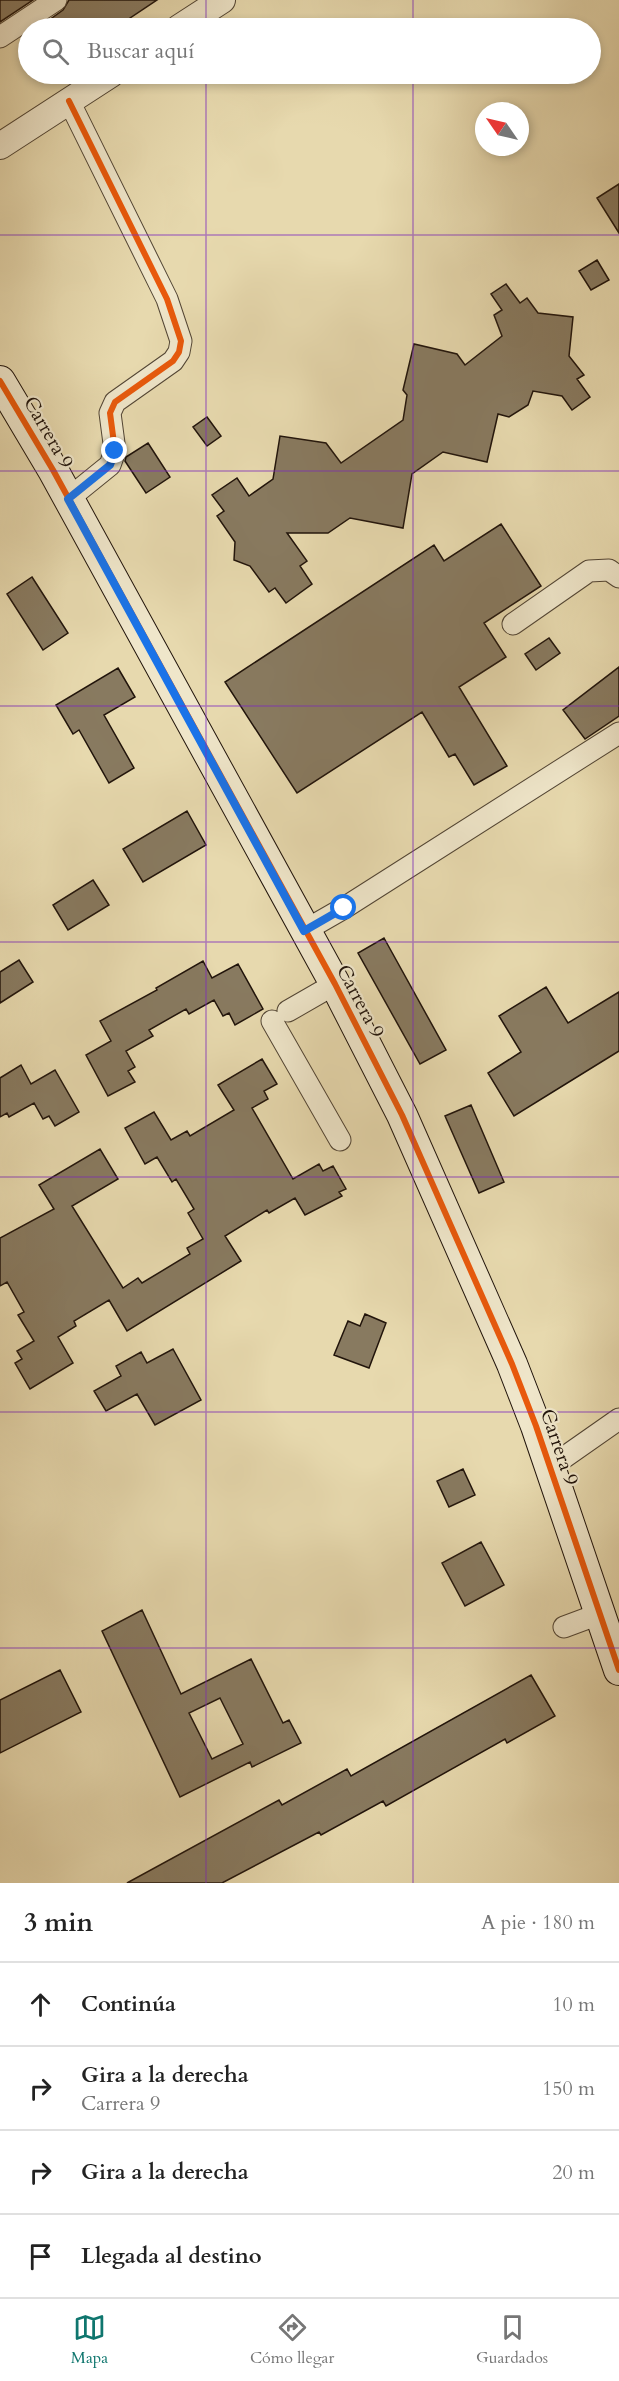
<!DOCTYPE html>
<html lang="es">
<meta charset="utf-8">
<style>
:root{--surface:#fff;--page:#f6f6f6;--text:#222;--muted:#767676;--line:#e0e0e0;--accent:#0f766e}
body{margin:0;font-family:Cardo,serif;background:var(--page);color:var(--text)}
.compass{position:absolute;left:475px;top:102px;width:54px;height:54px;border-radius:50%;background:var(--surface);box-shadow:0 3px 9px #0003;rotate:304deg}
.stop{position:absolute;width:18px;height:18px;margin:-14px;border:4px solid #1a73e8;border-radius:50%;background:#fff}
.stop.end{background:#1a73e8;border-color:#fff;box-shadow:0 2px 6px #0008}
.list{margin:0;padding:0;list-style:none}
h2{display:flex;justify-content:space-between;align-items:center;height:78px;margin:0;padding:0 24px;font-size:26px}
h2 small{font-size:20px;font-weight:400;color:var(--muted)}
.list li{display:grid;grid-template-columns:39px 1fr auto;gap:18px;align-items:center;box-sizing:border-box;height:84px;padding:0 24px;border-top:2px solid var(--line)}
.list b{display:block;font-size:22px;white-space:nowrap}
.list p{margin:0;font-size:20px;white-space:nowrap;color:var(--muted)}
.list em{font-size:20px;font-style:normal;color:var(--muted)}
.icon{flex:none;width:33px;height:33px;fill:none;stroke:currentColor;stroke-width:2;stroke-linecap:round;stroke-linejoin:round}
.map{position:relative;flex:none;width:619px;height:1883px;overflow:hidden}
.search{position:absolute;background:var(--surface);box-shadow:0 3px 9px #0003;left:18px;right:18px;top:18px;height:66px;display:flex;align-items:center;gap:15px;box-sizing:border-box;padding:0 21px;border-radius:33px;color:var(--muted);font-size:22px}
.sheet{height:414px;background:var(--surface)}
nav{display:flex;justify-content:space-around;align-items:center;box-sizing:border-box;height:84px;border-top:2px solid var(--line);background:var(--surface);font-size:16px;color:var(--muted)}
nav a{display:grid;justify-items:center;gap:3px}
nav .on{color:var(--accent)}
.map>svg:first-child{display:block}
.building{fill:#887a60;stroke:#21140b;stroke-width:1.5;fill-rule:evenodd}
.lines{fill:none;stroke-linecap:round;stroke-linejoin:round}
.minor-casing{stroke:#524534;stroke-width:23}
.tertiary-casing{stroke:#524534;stroke-width:28}
.secondary-casing{stroke:#21140b;stroke-width:32}
.minor{stroke:#efe6ca;stroke-width:21}
.tertiary{stroke:#efe6ca;stroke-width:26}
.secondary{stroke:#efe6ca;stroke-width:30}
.cycleway-casing{stroke:#efe6ca;stroke-width:10}
.cycleway{stroke:#e8590c;stroke-width:6}
.route{stroke:#1a73e8;stroke-width:8}
.grid{fill:none;stroke:#7b2cbf;stroke-width:1.5;stroke-opacity:0.55}
.labels{text-anchor:middle;stroke-width:4.5;stroke-linejoin:round;paint-order:stroke}
.street-label{font-size:20px;fill:#21140b;stroke:#efe6ca}
</style>
<div class="map">
<svg width="619" height="1883" viewBox="0 0 619 1883">
<rect width="100%" height="100%" fill="#e7d9ae"/>
<filter id="stains"><feTurbulence type="fractalNoise" baseFrequency=".00333" numOctaves="4"/><feColorMatrix values="0 0 0 0 .2 0 0 0 0 .09 0 0 0 0 .02 0 0 0 .5 -.17"/></filter>
<radialGradient id="worn" r=".72"><stop offset=".6" stop-color="#630" stop-opacity="0"/><stop offset="1" stop-color="#630" stop-opacity=".3"/></radialGradient>
<path class="building" d="M 0,0 L 33,0 L 0,22 Z
M 69,0 L 157,0 L 115,28 L 59,28 L 52,18 L 63,10 Z
M 619,184 L 619,233 L 597,198 Z
M 597,260 L 609,280 L 591,290 L 579,271 Z
M 506,284 L 520,303 L 527,298 L 538,313 L 573,317 L 569,356 L 584,375 L 577,379 L 590,397 L 572,410 L 562,396 L 533,391 L 528,405 L 509,417 L 498,414 L 487,462 L 443,452 L 412,474 L 403,528 L 350,518 L 328,533 L 287,533 L 307,561 L 300,566 L 312,584 L 286,603 L 275,588 L 269,592 L 250,566 L 234,560 L 235,542 L 217,516 L 224,511 L 212,495 L 237,478 L 249,496 L 273,479 L 280,436 L 326,443 L 341,463 L 403,420 L 407,395 L 403,390 L 414,344 L 457,354 L 465,365 L 502,336 L 494,315 L 502,310 L 491,294 Z
M 207,417 L 221,436 L 207,446 L 193,427 Z
M 148,443 L 170,477 L 146,493 L 125,461 L 126,457 Z
M 501,524 L 541,586 L 484,623 L 506,657 L 459,687 L 507,766 L 474,785 L 455,754 L 449,757 L 422,712 L 297,793 L 225,682 L 434,545 L 444,561 Z
M 32,577 L 68,633 L 43,650 L 7,594 Z
M 549,638 L 560,653 L 536,670 L 525,654 Z
M 619,667 L 619,716 L 585,739 L 563,710 Z
M 118,668 L 135,697 L 104,715 L 134,768 L 109,783 L 79,730 L 73,734 L 56,705 Z
M 187,811 L 206,845 L 143,882 L 123,849 Z
M 93,880 L 109,905 L 68,930 L 53,905 Z
M 384,938 L 446,1050 L 420,1064 L 358,953 Z
M 19,960 L 33,982 L 0,1003 L 0,972 Z
M 203,961 L 212,978 L 238,964 L 263,1009 L 235,1025 L 229,1013 L 223,1016 L 214,1000 L 189,1014 L 186,1009 L 149,1030 L 153,1036 L 126,1051 L 135,1067 L 128,1071 L 135,1082 L 108,1096 L 86,1055 L 111,1041 L 100,1021 L 157,990 L 156,988 Z
M 546,987 L 568,1023 L 619,992 L 619,1051 L 514,1116 L 488,1073 L 521,1052 L 499,1016 Z
M 262,1059 L 277,1084 L 264,1091 L 268,1099 L 252,1108 L 293,1179 L 319,1164 L 323,1171 L 333,1166 L 346,1189 L 339,1192 L 342,1196 L 305,1215 L 295,1198 L 269,1213 L 267,1210 L 225,1236 L 241,1261 L 127,1331 L 109,1300 L 74,1321 L 76,1326 L 58,1337 L 73,1363 L 30,1389 L 15,1363 L 22,1359 L 17,1351 L 34,1341 L 18,1315 L 24,1312 L 7,1282 L 0,1286 L 0,1238 L 54,1209 L 39,1185 L 100,1149 L 118,1179 L 72,1206 L 123,1288 L 138,1278 L 142,1283 L 190,1254 L 187,1248 L 203,1239 L 188,1213 L 194,1209 L 176,1179 L 172,1182 L 157,1157 L 145,1164 L 125,1128 L 154,1112 L 171,1140 L 187,1131 L 190,1136 L 234,1110 L 218,1085 Z
M 21,1065 L 31,1084 L 55,1070 L 79,1112 L 55,1126 L 49,1116 L 43,1119 L 34,1103 L 9,1117 L 7,1113 L 0,1117 L 0,1078 Z
M 471,1105 L 504,1182 L 479,1193 L 445,1116 Z
M 365,1314 L 386,1323 L 369,1368 L 334,1355 L 348,1321 L 360,1326 Z
M 173,1349 L 201,1400 L 155,1425 L 137,1394 L 106,1411 L 94,1391 L 121,1376 L 116,1366 L 141,1352 L 147,1363 Z
M 463,1469 L 475,1495 L 449,1507 L 437,1481 Z
M 481,1542 L 504,1585 L 465,1606 L 442,1563 Z
M 142,1610 L 181,1694 L 251,1659 L 283,1723 L 289,1720 L 301,1743 L 252,1767 L 250,1762 L 180,1797 L 102,1631 ZM 220,1698 L 243,1744 L 212,1759 L 189,1713 Z
M 60,1670 L 81,1712 L 0,1753 L 0,1700 Z
M 531,1675 L 555,1716 L 507,1743 L 505,1739 L 386,1806 L 383,1801 L 321,1835 L 319,1832 L 222,1883 L 127,1883 L 279,1800 L 282,1805 L 347,1769 L 351,1776 Z"/>
<g class="lines">
<g class="minor-casing">
<path id="minor" d="M 0,37 L 56,0
M 68,499 L 110,465 L 115,451 L 110,413 L 115,402 L 173,361 L 179,352 L 181,341 L 167,299 L 69,101
M 513,624 L 589,571 L 609,570 L 619,577
M 304,931 L 344,908 L 619,733
M 288,1011 L 335,984
M 272,1021 L 340,1140
M 549,1468 L 619,1419
M 564,1627 L 599,1614"/>
</g>
<g class="tertiary-casing">
<path id="tertiary" d="M 179,28 L 222,0
M 0,146 L 111,74"/>
</g>
<g class="secondary-casing">
<path id="secondary" d="M 0,381 L 53,470 L 335,984 L 402,1115 L 512,1364 L 536,1426 L 619,1670"/>
</g>
<use href="#minor" class="minor"/>
<use href="#tertiary" class="tertiary"/>
<use href="#secondary" class="secondary"/>
<g class="cycleway-casing">
<path id="cycleway" d="M 0,381 L 53,470 L 335,984 L 402,1115 L 512,1364 L 536,1426 L 619,1670
M 68,499 L 110,465 L 115,451 L 110,413 L 115,402 L 173,361 L 179,352 L 181,341 L 167,299 L 69,101"/>
</g>
<use href="#cycleway" class="cycleway"/>
</g>
<g class="lines">
<path class="route" d="M 115,451 L 110,465 L 68,499 L 304,931 L 344,908"/>
</g>
<path class="grid" d="M 206,0 L 206,28M 413,0 L 413,28M 206,74 L 206,1883M 413,74 L 413,1883M 0,235 L 619,235M 0,471 L 619,471M 0,706 L 619,706M 0,942 L 619,942M 0,1177 L 619,1177M 0,1412 L 619,1412M 0,1648 L 619,1648"/>
<g class="labels">
<g class="street-label">
<text transform="translate(49 432) rotate(60)" y="7">Carrera 9</text>
<text transform="translate(361 1001) rotate(62)" y="7">Carrera 9</text>
<text transform="translate(560 1447) rotate(71)" y="7">Carrera 9</text>
</g>
</g>
<rect width="100%" height="100%" filter="url(#stains)"/>
<rect width="100%" height="100%" fill="url(#worn)"/>
</svg>
<svg class="compass" viewBox="-18 -18 36 36"><path d="M0-13l5 13h-10z" fill="#e53935"/><path d="M0 13l5-13h-10z" fill="#767676"/></svg>
<div class="stop" style="left:344px;top:908px"></div>
<div class="stop end" style="left:115px;top:451px"></div>
<div class="search"><svg class="icon" aria-label="search" viewBox="0 0 24 24"><circle cx="10" cy="10" r="6"/><path d="M15 15l6 6"/></svg>Buscar aquí</div>
</div>
<section class="sheet">
<h2>3 min<small>A pie · 180 m</small></h2>
<ul class="list">
<li><svg class="icon" aria-label="ahead" viewBox="0 0 24 24"><path d="M12 20V5M6 11l6-6 6 6"/></svg><div><b>Continúa</b></div><em>10 m</em></li>
<li><svg class="icon" aria-label="right" viewBox="0 0 24 24"><path d="M7 20v-9h11M14 6l5 5-5 5"/></svg><div><b>Gira a la derecha</b><p>Carrera 9</p></div><em>150 m</em></li>
<li><svg class="icon" aria-label="right" viewBox="0 0 24 24"><path d="M7 20v-9h11M14 6l5 5-5 5"/></svg><div><b>Gira a la derecha</b></div><em>20 m</em></li>
<li><svg class="icon" aria-label="arrive" viewBox="0 0 24 24"><path d="M6 21V4h12l-3 4 3 4H6"/></svg><div><b>Llegada al destino</b></div></li>
</ul>
</section>
<nav>
<a class="on"><svg class="icon" aria-label="map" viewBox="0 0 24 24"><path d="M3 6l6-2 6 2 6-2v14l-6 2-6-2-6 2zM9 4v14M15 6v14"/></svg>Mapa</a>
<a><svg class="icon" aria-label="directions" viewBox="0 0 24 24"><path d="M12 3l9 9-9 9-9-9zM9 14v-3h6M13 9l2 2-2 2"/></svg>Cómo llegar</a>
<a><svg class="icon" aria-label="saved" viewBox="0 0 24 24"><path d="M7 4h10v16l-5-4-5 4z"/></svg>Guardados</a>
</nav>
